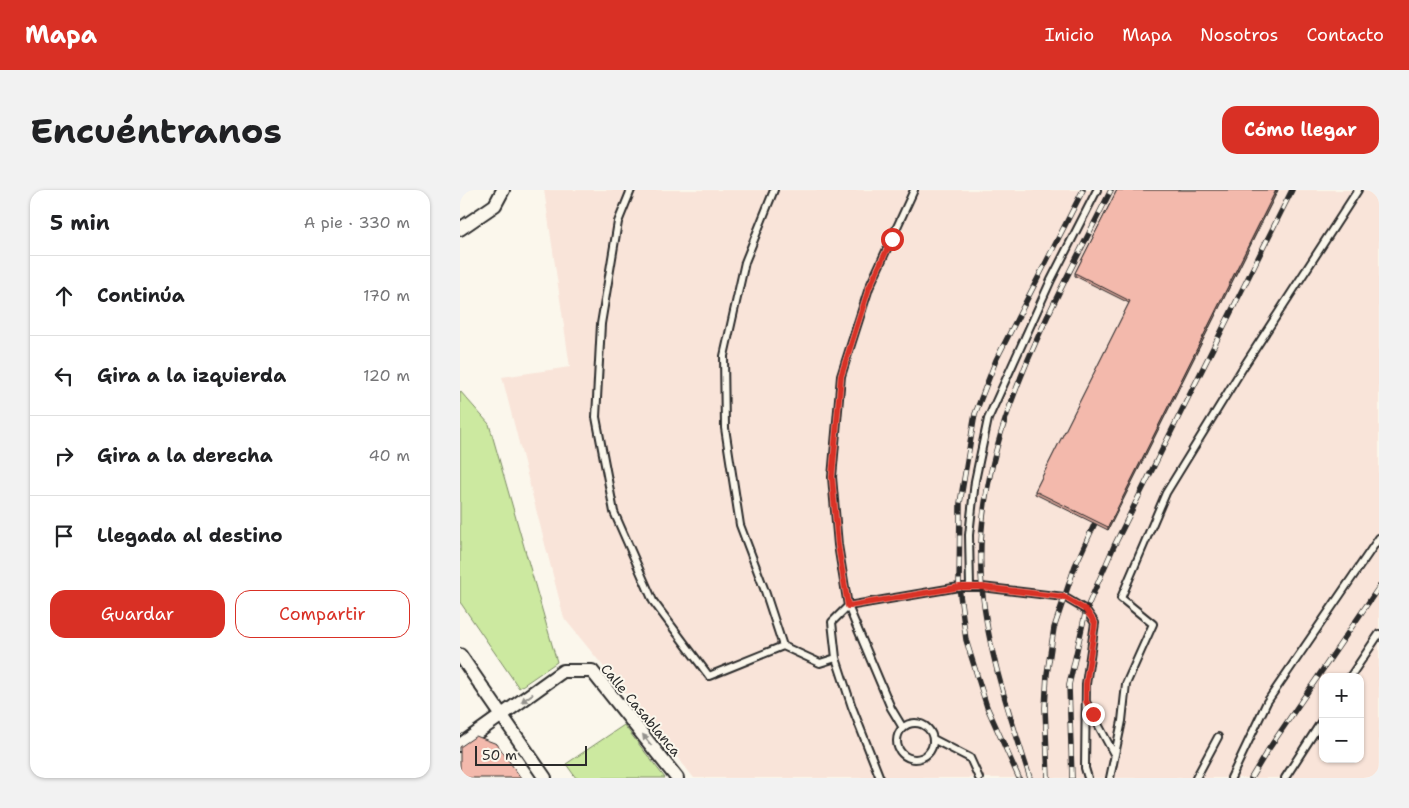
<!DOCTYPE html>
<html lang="es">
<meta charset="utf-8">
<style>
:root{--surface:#fff;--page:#f2f2f2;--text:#202124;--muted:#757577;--line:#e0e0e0;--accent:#d93025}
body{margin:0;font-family:"Shantell Sans",sans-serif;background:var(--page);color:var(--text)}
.controls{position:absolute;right:15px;bottom:15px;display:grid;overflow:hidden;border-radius:10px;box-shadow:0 1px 4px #0004}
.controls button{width:45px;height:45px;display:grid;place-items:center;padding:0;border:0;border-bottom:1px solid var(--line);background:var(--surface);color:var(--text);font:25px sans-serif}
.scale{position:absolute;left:15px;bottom:12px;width:112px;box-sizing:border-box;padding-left:5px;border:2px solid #2b2b2b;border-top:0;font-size:14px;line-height:18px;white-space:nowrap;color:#2b2b2b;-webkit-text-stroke:4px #fbf7ec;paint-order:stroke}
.stop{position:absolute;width:15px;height:15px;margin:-11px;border:4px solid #d93025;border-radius:50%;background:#fff}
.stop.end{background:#d93025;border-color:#fff;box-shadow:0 1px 5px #0008}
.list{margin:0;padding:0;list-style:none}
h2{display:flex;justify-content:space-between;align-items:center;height:65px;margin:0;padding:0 20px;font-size:21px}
h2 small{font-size:16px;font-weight:400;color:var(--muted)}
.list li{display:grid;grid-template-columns:32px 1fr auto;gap:15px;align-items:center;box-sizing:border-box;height:80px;padding:0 20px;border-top:1px solid var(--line)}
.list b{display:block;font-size:19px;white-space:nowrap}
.list em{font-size:16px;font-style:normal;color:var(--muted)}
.actions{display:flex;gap:10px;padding:15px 20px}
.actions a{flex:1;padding:11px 0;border:1px solid var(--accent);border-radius:15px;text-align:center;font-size:18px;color:var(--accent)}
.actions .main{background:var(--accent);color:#fff}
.icon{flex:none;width:28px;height:28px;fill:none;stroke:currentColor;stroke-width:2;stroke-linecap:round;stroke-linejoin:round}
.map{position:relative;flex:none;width:919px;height:588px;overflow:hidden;border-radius:15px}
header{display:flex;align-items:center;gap:30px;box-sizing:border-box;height:70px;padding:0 25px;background:var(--accent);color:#fff}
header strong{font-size:24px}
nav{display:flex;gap:28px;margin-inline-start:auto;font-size:18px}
.intro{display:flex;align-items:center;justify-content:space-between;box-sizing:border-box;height:120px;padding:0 30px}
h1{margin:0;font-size:35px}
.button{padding:12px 22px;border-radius:15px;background:var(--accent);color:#fff;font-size:18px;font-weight:700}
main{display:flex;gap:30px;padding:0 30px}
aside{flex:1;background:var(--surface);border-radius:15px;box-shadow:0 1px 4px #0004}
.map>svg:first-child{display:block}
.built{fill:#f9e4d9;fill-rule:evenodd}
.green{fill:#cce9a0;stroke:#7c8a66}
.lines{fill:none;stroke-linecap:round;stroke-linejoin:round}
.service-casing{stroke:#2b2b2b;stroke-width:10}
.minor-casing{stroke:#2b2b2b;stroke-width:16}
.service{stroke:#fbf7ec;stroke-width:6}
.minor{stroke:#fbf7ec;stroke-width:12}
.rail-casing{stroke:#2b2b2b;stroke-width:5.5}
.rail{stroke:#fbf7ec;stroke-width:4;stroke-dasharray:11;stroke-linecap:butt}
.wall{fill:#d19f94;stroke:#2b2b2b}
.shaded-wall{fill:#aa8278;stroke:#2b2b2b}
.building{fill:#f3b9ac;stroke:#2b2b2b}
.oneway{fill:#93918c}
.route{stroke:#d93025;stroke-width:6}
.labels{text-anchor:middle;stroke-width:4;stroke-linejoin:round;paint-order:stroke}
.street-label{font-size:14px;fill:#2b2b2b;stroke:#fbf7ec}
</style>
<header>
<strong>Mapa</strong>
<nav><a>Inicio</a><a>Mapa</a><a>Nosotros</a><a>Contacto</a></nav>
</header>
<div class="intro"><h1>Encuéntranos</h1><a class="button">Cómo llegar</a></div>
<main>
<aside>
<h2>5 min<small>A pie · 330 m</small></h2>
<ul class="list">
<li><svg class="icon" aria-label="ahead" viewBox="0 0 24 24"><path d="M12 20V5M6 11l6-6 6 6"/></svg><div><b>Continúa</b></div><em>170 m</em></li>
<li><svg class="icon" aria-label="left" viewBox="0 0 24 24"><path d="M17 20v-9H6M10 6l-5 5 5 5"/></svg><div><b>Gira a la izquierda</b></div><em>120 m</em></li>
<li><svg class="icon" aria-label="right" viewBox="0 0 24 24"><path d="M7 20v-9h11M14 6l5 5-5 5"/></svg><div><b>Gira a la derecha</b></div><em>40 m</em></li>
<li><svg class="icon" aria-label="arrive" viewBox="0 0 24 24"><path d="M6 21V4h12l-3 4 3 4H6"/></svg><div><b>Llegada al destino</b></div></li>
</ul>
<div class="actions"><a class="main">Guardar</a><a>Compartir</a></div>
</aside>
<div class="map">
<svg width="919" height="588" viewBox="0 0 919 588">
<rect width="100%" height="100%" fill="#fbf7ec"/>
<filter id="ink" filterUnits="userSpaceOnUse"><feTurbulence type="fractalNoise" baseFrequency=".02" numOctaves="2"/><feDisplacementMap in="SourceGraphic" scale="10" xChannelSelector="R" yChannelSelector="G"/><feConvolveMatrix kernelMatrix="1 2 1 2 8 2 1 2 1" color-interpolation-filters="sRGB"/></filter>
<g filter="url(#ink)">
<path class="built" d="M 84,0 L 919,0 L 919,588 L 234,588 L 104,428 L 42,187 L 110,177 ZM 863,487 L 900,487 L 900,569 L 863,569 Z"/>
<path class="green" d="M 0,201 L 29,234 L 97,472 L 59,498 L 0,412 Z
M 164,535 L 205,588 L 116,588 L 106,574 Z"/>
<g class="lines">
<g class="service-casing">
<path id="service" d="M 171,0 L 158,32 L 141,134 L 136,227 L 154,322 L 193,411 L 249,486 L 323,456 L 360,473 L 376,468
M 314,0 L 285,72 L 264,166 L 265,238 L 280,335 L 305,401 L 323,456
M 890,487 L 919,444
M 626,512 L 654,564
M437 551a18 18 0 1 1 36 0a18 18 0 1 1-36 0Z
M 443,538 L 431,518 L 388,416 L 378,355 L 372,287 L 381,186 L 409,98 L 454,0
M 473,549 L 510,568 L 519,588
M 420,588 L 392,517 L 376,468 L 372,432 L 388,416 L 499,397 L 510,397
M 628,588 L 625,578 L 626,494 L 635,433 L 626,420 L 604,407 L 522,397 L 510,397 L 509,345 L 515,291 L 528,229 L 591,90 L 637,0
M 650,588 L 662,531 L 666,494 L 693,434 L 661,408 L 706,303 L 784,176 L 898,0
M 736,588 L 758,547
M 771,588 L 807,512 L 919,348
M 825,588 L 863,529"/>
</g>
<g class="minor-casing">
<path id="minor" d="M 0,39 L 35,15 L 43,0
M 0,465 L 85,588
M 0,555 L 103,481 L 132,481 L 217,588"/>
</g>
<use href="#service" class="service"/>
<use href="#minor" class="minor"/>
<g class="rail-casing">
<path id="rail" d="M 559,588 L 527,517 L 506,450 L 499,397 L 500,313 L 515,224 L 536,170 L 623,0
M 570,588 C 550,525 528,464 522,398 C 509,258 591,120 651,0
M 588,588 L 585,518 L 587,484 L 594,438 L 615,376 L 641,320
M 612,588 L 609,495 L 626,420 L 654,356 L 832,0
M 791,588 L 806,563 L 919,397"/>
</g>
<use href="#rail" class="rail"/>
</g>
<path class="wall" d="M 657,0 L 818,0 L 648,340 L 575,304 L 575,301 L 669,113 L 615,86 L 615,83 Z"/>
<path class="shaded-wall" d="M 816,0 L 818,0 L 648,340 L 648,337 Z"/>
<path class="building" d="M 657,0 L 816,0 L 648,337 L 575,301 L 670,111 L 615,83 Z
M 16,546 L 37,554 L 61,588 L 0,588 L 0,557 Z"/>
<defs><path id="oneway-solid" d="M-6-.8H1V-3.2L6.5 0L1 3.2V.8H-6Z" transform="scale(1.25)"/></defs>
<g class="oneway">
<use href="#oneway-solid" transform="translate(67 508) rotate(144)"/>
<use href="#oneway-solid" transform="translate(187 550) rotate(-128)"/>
</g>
</g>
<g class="lines" filter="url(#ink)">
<path class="route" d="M 432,49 L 409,98 L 381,186 L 372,287 L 378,355 L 388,416 L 500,397 L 522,397 L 604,407 L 626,420 L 635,433 L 626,494 L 626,511 L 633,524"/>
</g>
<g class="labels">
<g class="street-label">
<text transform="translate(181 520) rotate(50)" y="5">Calle Casablanca</text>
</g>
</g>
</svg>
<div class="controls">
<button>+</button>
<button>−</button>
</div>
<div class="scale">50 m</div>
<div class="stop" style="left:432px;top:49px"></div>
<div class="stop end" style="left:633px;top:524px"></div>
</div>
</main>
